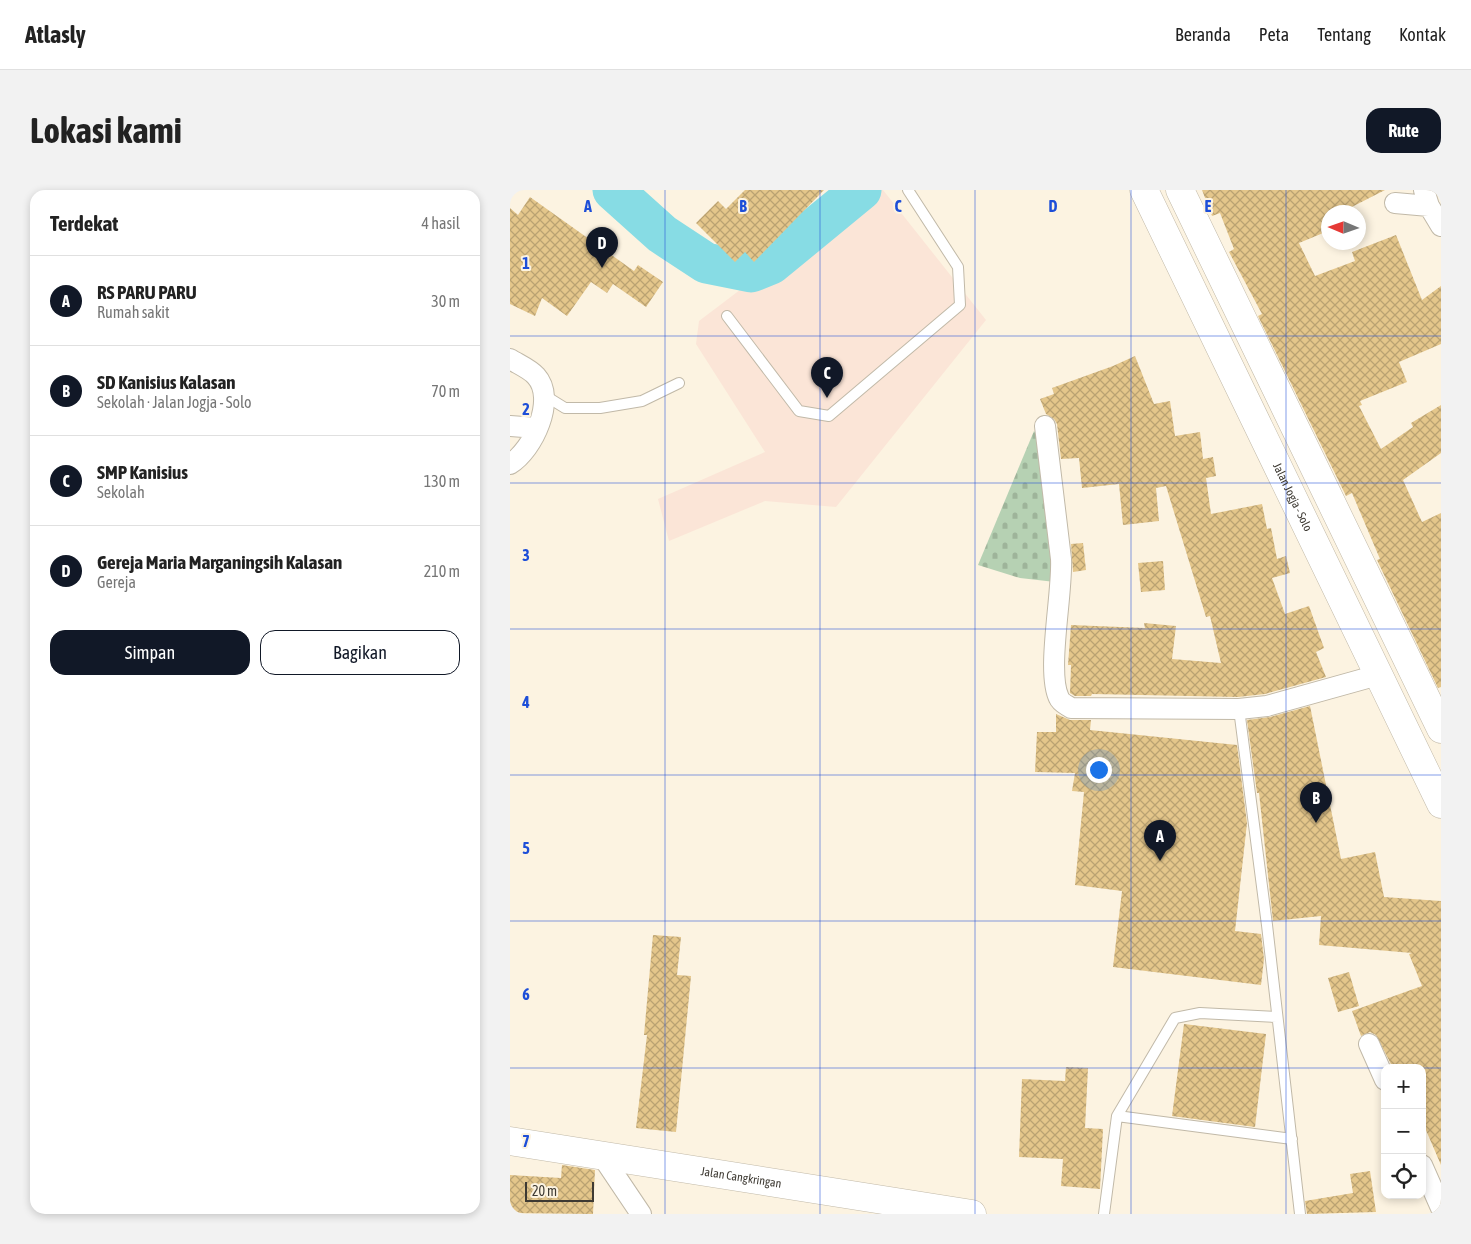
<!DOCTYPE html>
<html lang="id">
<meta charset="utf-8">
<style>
:root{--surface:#fff;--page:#f2f2f2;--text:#222;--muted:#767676;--line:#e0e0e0;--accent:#111827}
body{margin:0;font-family:"Asap Condensed",sans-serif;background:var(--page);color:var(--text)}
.controls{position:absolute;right:15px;bottom:15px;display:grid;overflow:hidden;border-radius:10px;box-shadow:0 2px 8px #0003}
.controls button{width:45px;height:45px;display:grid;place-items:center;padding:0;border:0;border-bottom:1px solid var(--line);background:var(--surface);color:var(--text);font:25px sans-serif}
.compass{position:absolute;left:811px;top:15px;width:45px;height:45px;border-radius:50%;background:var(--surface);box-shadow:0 2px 8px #0003;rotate:272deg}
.scale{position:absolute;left:15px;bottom:12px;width:69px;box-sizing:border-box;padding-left:5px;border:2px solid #3e3a33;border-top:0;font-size:14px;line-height:18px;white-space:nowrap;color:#3e3a33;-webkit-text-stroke:4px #fcf3e1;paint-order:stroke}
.you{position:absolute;left:588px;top:579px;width:18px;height:18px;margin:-12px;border:4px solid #fff;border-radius:50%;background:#1a73e8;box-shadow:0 0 0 8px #1a73e833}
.badge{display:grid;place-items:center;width:32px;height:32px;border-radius:50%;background:var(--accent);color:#fff;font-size:16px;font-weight:700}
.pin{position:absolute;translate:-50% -41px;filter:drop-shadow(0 1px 2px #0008)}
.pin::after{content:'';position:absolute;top:26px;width:18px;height:15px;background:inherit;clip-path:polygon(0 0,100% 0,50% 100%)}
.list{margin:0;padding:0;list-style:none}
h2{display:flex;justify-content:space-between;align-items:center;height:65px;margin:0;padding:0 20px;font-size:21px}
h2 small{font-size:16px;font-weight:400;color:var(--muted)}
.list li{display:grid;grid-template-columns:32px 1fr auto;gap:15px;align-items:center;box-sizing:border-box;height:90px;padding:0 20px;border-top:1px solid var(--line)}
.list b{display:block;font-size:19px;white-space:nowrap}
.list p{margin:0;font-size:16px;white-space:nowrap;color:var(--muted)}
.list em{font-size:16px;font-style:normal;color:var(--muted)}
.actions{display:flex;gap:10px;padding:15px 20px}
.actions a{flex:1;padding:11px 0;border:1px solid var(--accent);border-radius:15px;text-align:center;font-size:18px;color:var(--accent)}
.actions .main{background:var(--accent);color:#fff}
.icon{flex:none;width:28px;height:28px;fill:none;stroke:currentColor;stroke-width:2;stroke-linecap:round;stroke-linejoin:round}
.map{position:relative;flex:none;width:931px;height:1024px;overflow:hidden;border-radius:15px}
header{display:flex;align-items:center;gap:30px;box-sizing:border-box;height:70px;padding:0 25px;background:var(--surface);border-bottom:1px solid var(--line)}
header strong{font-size:24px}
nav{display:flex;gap:28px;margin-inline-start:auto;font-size:18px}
.intro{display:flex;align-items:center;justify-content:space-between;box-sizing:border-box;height:120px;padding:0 30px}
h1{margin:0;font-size:35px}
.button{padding:12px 22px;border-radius:15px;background:var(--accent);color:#fff;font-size:18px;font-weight:700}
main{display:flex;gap:30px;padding:0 30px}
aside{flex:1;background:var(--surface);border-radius:15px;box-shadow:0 2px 8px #0003}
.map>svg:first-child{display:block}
.education{fill:#fbe5d7}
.cemetery{fill:url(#cemetery-stones)}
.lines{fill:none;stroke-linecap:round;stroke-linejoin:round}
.river{stroke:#87dce4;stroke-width:41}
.building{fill:url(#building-cross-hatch)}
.service-casing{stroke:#c1b9a8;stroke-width:12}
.minor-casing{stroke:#c1b9a8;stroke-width:22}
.secondary-casing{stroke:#c1b9a8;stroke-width:29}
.trunk-casing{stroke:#c1b9a8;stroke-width:29}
.service{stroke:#fff;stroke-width:10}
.minor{stroke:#fff;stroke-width:20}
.secondary{stroke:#fff;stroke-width:28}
.trunk{stroke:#fff;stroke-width:28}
.grid{fill:none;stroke:#1d4ed8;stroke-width:1;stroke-opacity:0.55}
.labels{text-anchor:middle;stroke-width:4;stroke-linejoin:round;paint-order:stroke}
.street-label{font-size:12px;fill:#3e3a33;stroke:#fcf3e1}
.grid-label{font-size:16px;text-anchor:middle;font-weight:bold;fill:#1d4ed8;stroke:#fcf3e1;stroke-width:4;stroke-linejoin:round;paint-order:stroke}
</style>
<header>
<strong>Atlasly</strong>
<nav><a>Beranda</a><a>Peta</a><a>Tentang</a><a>Kontak</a></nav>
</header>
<div class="intro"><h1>Lokasi kami</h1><a class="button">Rute</a></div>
<main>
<aside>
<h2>Terdekat<small>4 hasil</small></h2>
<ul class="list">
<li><span class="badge">A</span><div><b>RS PARU PARU</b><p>Rumah sakit</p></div><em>30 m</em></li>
<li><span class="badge">B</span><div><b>SD Kanisius Kalasan</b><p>Sekolah · Jalan Jogja - Solo</p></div><em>70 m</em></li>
<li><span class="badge">C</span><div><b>SMP Kanisius</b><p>Sekolah</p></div><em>130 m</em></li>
<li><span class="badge">D</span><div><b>Gereja Maria Marganingsih Kalasan</b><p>Gereja</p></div><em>210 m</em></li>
</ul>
<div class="actions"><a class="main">Simpan</a><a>Bagikan</a></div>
</aside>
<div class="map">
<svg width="931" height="1024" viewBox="0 0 931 1024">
<defs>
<pattern id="cemetery-stones" width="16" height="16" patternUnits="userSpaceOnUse" patternTransform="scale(1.25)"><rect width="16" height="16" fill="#b6d1b3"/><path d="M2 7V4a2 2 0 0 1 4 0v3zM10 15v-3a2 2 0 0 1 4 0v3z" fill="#9eb49a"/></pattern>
<pattern id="building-cross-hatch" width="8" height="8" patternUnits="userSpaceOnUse" patternTransform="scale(1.25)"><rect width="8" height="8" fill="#e4c68b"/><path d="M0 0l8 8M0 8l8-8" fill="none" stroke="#baa272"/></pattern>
</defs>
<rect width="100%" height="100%" fill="#fcf3e1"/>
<path class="education" d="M 362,0 L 373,0 L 476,130 L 326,317 L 255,311 L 159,351 L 148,309 L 255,262 L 186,154 L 189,131 Z"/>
<path class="cemetery" d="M 524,241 L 531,250 L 545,392 L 510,388 L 468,375 Z"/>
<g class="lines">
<path class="river" d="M 103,0 L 152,44 L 196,73 L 241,82 L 261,74 L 351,0"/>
</g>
<path class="building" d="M 235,0 L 314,0 L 244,72 L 235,62 L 225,72 L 186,33 L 208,11 L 216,19 Z
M 692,0 L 875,0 L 832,22 L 818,22 L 818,41 L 789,53 L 805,86 L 845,71 L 842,62 L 886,45 L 912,110 L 931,96 L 931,154 L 889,172 L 897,192 L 850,211 L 852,215 L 849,216 L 871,259 L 903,237 L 901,233 L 931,215 L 931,263 L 893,290 L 912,332 L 931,323 L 931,497 L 928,498 L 867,370 L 870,369 L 842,303 L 836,306 L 748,126 L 752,124 L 719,62 L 724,59 L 710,23 L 702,26 Z
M 20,7 L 124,81 L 128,75 L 153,92 L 136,117 L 103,94 L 97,103 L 81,92 L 57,126 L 32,108 L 25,126 L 0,114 L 0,18 L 8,25 Z
M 625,166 L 644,214 L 660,211 L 665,246 L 690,242 L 693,269 L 703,267 L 706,286 L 696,288 L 701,324 L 752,314 L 757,339 L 761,338 L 767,369 L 776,366 L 780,383 L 762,388 L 775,424 L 799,416 L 814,458 L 806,462 L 816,487 L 755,504 L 728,507 L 582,504 L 581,506 L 565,506 L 560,503 L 561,475 L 558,475 L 561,435 L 635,438 L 634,433 L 666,436 L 662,469 L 711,473 L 700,426 L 696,427 L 656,296 L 646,298 L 649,331 L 613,335 L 609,294 L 572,298 L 569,268 L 551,269 L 547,234 L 544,229 L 536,224 L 530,209 L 544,204 L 542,198 L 603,176 Z
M 573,353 L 576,380 L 563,382 L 561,354 Z
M 653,371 L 655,400 L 631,402 L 628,373 Z
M 800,516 L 831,669 L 865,662 L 874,707 L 931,711 L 931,975 L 912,931 L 912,878 L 883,878 L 866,845 L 860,842 L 851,846 L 842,821 L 912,796 L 899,764 L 902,763 L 809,755 L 811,726 L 763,731 L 749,603 L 747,603 L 737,530 L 760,527 Z
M 546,524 L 560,530 L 581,530 L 580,540 L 727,555 L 737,633 L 725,741 L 751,744 L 754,769 L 751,795 L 603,777 L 612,701 L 565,695 L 574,602 L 562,601 L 565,583 L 525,582 L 527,542 L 546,542 Z
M 143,745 L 171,747 L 167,785 L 181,786 L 166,942 L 126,938 L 137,845 L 134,845 Z
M 839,782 L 849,816 L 828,822 L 818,788 Z
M 674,834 L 756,844 L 745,937 L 662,926 Z
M 556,877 L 578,878 L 575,938 L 593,939 L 590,999 L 551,996 L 553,969 L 509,967 L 512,889 L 555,891 Z
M 52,975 L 85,980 L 83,1024 L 0,1023 L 0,985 L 51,988 Z
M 860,981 L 866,1022 L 797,1024 L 795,1011 L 843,1003 L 840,984 Z"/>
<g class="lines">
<g class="service-casing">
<path id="service" d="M 217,126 L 289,221 L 319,226 L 450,115 L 448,77 L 398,0
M 34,205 L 55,218 L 90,218 L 132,211 L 169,193
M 729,519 L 757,735 L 790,1024
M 607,926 L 782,949
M 594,1024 L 607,926 L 665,828 L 690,823 L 767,827"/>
</g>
<g class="minor-casing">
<path id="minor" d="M 914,0 L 919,16 L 931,36
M 885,13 L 919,16
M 0,169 C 8,174 20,179 26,186 C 47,209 23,260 0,274
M 0,236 L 27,238
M 535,236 L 551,369 C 553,402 536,482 549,508 C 551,513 557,515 561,518 L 729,519 L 757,516 L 868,485
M 859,854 L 875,890
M 92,966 L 131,1024
M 912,975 L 931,1018"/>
</g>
<g class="secondary-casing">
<g id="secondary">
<path id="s1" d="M 0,951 L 462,1024"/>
</g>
</g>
<g class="trunk-casing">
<g id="trunk">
<path id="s2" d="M 634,0 L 931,614"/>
<path d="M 670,0 L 931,539"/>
</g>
</g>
<use href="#service" class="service"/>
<use href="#minor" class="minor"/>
<use href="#secondary" class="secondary"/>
<use href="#trunk" class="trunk"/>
</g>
<path class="grid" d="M 155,0 L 155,1024M 310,0 L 310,1024M 465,0 L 465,1024M 621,0 L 621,1024M 776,0 L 776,1024M 0,146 L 931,146M 0,293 L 931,293M 0,439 L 931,439M 0,585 L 931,585M 0,731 L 931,731M 0,878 L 931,878"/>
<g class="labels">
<g class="street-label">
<text dy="4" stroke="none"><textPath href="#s2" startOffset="341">Jalan Jogja - Solo</textPath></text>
<text dy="4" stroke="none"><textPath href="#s1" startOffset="234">Jalan Cangkringan</textPath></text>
</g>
</g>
<g class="grid-label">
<text x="78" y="22">A</text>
<text x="233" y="22">B</text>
<text x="388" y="22">C</text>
<text x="543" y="22">D</text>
<text x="698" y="22">E</text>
<text x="16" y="79">1</text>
<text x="16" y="225">2</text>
<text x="16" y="371">3</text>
<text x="16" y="518">4</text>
<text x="16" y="664">5</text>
<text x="16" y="810">6</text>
<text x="16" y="957">7</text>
</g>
</svg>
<div class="controls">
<button>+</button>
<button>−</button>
<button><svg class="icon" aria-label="locate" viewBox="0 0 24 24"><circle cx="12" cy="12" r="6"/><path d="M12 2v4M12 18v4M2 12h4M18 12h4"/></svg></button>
</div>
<svg class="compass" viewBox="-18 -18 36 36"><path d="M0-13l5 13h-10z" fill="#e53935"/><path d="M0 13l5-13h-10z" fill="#767676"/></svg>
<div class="scale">20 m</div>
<div class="you"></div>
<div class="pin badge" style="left:650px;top:671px">A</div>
<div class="pin badge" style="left:806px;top:633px">B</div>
<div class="pin badge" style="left:317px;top:208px">C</div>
<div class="pin badge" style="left:92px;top:78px">D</div>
</div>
</main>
